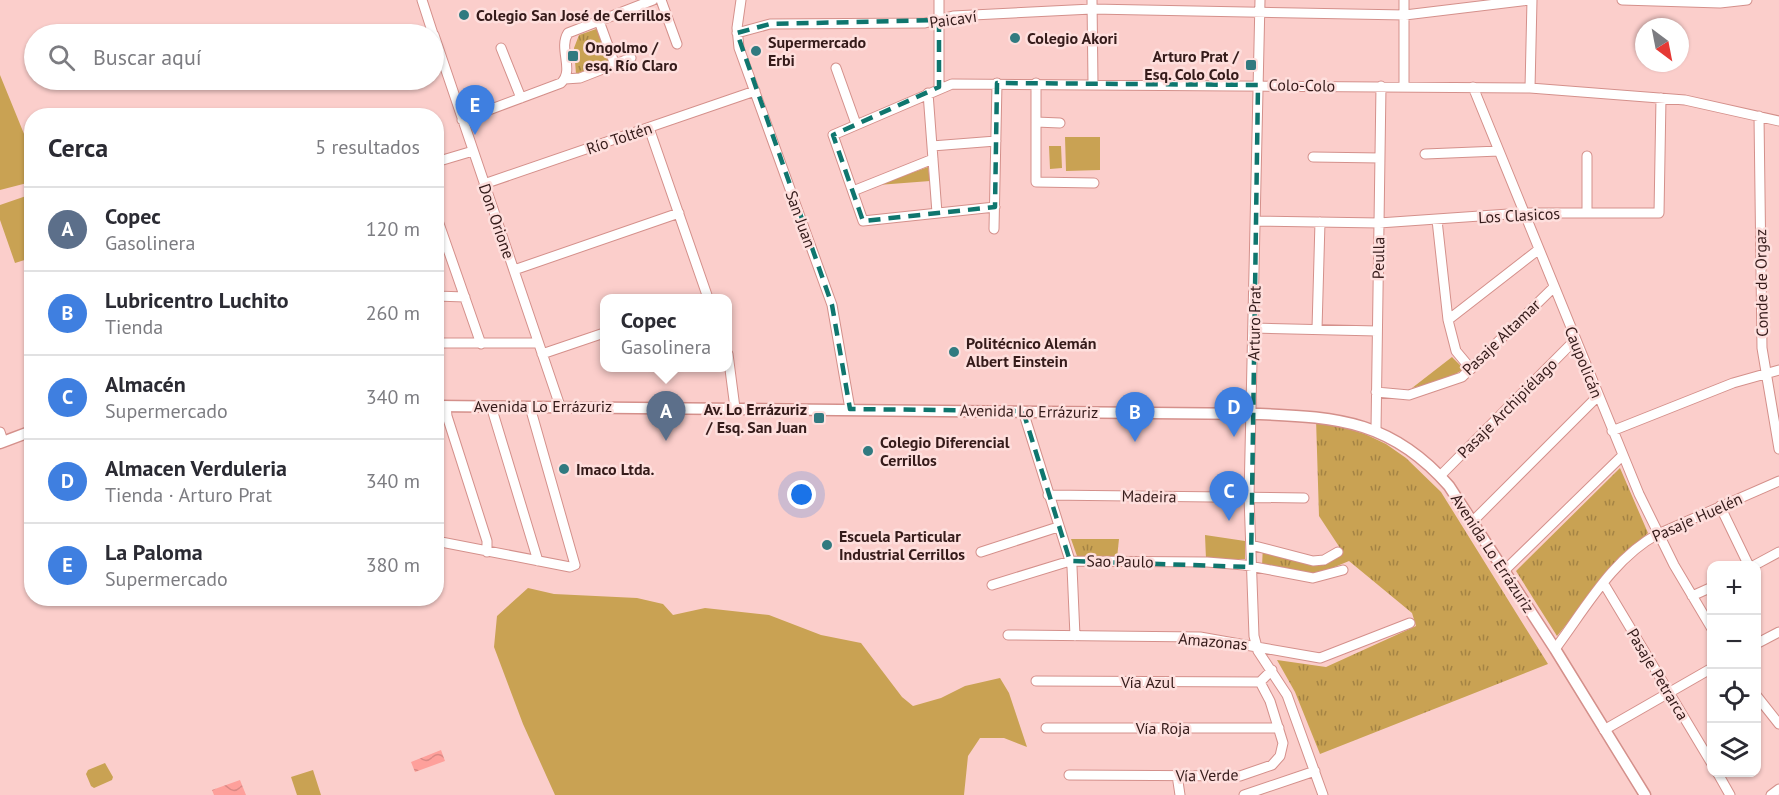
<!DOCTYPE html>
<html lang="es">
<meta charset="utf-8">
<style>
:root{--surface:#fff;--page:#f7f7f7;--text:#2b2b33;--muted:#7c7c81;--line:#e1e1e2;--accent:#2563eb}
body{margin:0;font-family:"PT Sans",sans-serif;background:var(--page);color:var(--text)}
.controls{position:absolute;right:18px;bottom:18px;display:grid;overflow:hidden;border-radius:12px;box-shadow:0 2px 4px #0004}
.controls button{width:54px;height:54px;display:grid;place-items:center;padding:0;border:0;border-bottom:2px solid var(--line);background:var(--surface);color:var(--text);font:30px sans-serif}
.compass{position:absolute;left:1635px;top:18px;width:54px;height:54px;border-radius:50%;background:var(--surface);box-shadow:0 2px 4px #0004;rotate:148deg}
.you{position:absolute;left:802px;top:495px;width:21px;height:21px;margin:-15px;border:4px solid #fff;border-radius:50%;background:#1a73e8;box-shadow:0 0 0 9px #1a73e833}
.badge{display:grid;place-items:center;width:39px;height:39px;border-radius:50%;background:var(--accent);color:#fff;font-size:20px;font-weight:700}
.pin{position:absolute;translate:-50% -50px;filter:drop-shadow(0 2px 3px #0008)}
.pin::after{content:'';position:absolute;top:32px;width:21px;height:18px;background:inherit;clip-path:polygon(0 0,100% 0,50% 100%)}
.popup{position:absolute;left:600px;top:294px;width:132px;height:78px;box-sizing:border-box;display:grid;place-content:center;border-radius:12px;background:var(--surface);filter:drop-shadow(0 2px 4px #0005);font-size:20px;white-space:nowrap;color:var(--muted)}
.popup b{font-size:22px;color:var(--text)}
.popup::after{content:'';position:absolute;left:50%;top:100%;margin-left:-12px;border:12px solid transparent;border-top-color:var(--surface)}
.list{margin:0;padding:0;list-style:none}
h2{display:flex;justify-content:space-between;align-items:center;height:78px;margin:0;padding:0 24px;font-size:26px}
h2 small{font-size:20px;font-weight:400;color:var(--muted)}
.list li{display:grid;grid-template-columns:39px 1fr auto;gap:18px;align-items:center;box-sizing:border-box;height:84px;padding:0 24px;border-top:2px solid var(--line)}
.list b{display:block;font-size:22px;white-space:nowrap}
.list p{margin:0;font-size:20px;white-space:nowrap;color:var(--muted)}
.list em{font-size:20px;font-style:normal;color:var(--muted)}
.icon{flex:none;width:33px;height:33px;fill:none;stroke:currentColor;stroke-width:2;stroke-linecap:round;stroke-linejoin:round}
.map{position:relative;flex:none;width:1779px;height:795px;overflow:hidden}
.search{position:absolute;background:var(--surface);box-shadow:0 2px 4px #0004;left:24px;top:24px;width:420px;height:66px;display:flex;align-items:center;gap:15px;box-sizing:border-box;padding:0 21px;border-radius:33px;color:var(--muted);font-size:22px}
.panel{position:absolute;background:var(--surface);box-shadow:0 2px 4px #0004;left:24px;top:108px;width:420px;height:498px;border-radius:24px}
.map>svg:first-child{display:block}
.green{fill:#c9a253}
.park{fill:url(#park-tufts)}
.water{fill:url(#water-waves)}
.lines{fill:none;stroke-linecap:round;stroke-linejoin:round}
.minor-casing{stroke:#d4908b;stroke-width:11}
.major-casing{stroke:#d4908b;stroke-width:13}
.minor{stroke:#fff;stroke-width:9}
.major{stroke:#fff;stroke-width:10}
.marked{fill:none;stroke:#0f766e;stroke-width:4.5;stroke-dasharray:12 8;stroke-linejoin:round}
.poi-dot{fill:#317a80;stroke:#fedfdd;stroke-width:2}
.labels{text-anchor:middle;stroke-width:5;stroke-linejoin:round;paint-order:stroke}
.poi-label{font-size:16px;font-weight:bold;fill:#351b1a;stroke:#fedfdd;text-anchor:start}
.street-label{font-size:16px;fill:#351b1a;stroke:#fedfdd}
</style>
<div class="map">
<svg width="1779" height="795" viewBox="0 0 1779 795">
<defs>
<pattern id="park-tufts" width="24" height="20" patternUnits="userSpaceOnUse" patternTransform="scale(1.5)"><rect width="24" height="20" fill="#c9a253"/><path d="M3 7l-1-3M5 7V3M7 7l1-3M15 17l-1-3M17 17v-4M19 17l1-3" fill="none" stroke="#a48344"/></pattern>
<pattern id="water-waves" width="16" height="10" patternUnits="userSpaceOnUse" patternTransform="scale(1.5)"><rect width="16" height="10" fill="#fea09b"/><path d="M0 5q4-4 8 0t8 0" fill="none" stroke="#da8985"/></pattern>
</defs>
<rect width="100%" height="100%" fill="#fbcecb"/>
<path class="green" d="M 0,75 L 31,151 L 31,182 L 0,190 Z
M 1065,137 L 1100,137 L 1100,170 L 1066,171 Z
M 1049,146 L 1061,146 L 1062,168 L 1050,169 Z
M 928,167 L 930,181 L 878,185 Z
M 29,195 L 32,203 L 31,258 L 15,263 L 0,220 L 0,205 Z
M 1452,357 L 1464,369 L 1445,380 L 1412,388 Z
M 1205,535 L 1245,541 L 1245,559 L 1206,559 Z
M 528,588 L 554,594 L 637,598 L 663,604 L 673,615 L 705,608 L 769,615 L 821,635 L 861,643 L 902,697 L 913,706 L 941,698 L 965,686 L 1000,678 L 1009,693 L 1027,747 L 1004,738 L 980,738 L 968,756 L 964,795 L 555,795 L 523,724 L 494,647 L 497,616 Z
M 105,763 L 113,777 L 112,780 L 94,788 L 91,786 L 86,774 L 88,770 Z
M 313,770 L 321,795 L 297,795 L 291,777 Z"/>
<path class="park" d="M 599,28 L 610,61 L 576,74 L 574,48 L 579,35 Z
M 1316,419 L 1365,434 L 1386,444 L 1406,458 L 1441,492 L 1548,664 L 1320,754 L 1295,692 L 1277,660 L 1326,667 L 1416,626 L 1412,613 L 1349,561 L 1318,574 L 1262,566 L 1263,545 L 1321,558 L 1340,548 L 1319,516 Z
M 1620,468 L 1648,533 L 1614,566 L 1557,636 L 1516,571 Z
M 1071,539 L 1119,539 L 1117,558 L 1081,558 L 1077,556 Z"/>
<path class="water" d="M 441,750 L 445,761 L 415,772 L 411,762 Z
M 240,780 L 246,795 L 214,795 L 212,790 Z"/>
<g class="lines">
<g class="minor-casing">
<path id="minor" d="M 422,0 L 433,34
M 661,0 L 677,44
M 741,0 L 737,28 L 739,48 L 832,305 L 850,409
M 939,0 L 939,87
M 1092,0 L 1093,83
M 1260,0 L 1249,497 L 1254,636 L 1258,651 L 1287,695 L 1323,795
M 1622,0 L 1720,3 L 1747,0
M 599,21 L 615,65
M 737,33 L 770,24 L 925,23 L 953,16 L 1092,9 L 1405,15 L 1529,0
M 434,35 L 560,406
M 501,48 L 521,98
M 836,68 L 856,124
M 565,79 L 580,78 L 631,58
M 1036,83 L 1036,182 L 1094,183
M 1404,86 L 1404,0
M 1473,87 L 1639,494 L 1674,565 L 1712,629
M 1530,88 L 1532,0
M 928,93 L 937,213
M 1759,116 L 1762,348 L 1779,449
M 462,120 L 561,83 C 575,70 558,49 568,33 L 653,0
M 1036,122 L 1060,123
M 649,128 L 708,298
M 932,146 L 996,141
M 1425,154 L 1499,151
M 1313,157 L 1380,158
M 436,162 L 473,151
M 484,184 L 755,91
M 853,191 L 933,159
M 995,207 L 863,221 L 833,135 L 952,84 L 1530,88 L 1685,100 L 1779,121
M 1587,213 L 1587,156
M 436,215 L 481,344
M 1437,220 L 1448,320 L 1456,351 L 1471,369
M 1256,221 L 1379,223 L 1523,213 L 1659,213 L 1661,98
M 994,229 L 997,83
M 514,270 L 679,213
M 436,296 L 465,297
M 1448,320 L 1538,250
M 1254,328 L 1377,331
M 1317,329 L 1320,222
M 436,343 L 538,343
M 542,354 L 604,333
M 728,354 L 735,408
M 1376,392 L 1409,395 L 1462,377 L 1554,287
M 446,406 L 447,416 L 487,541 L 487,552
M 491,406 L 538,561
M 1023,411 L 1072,567 L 1075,636
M 1376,430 L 1381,86
M 1612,431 L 1733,383 L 1779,370
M 0,432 L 3,441
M 1440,476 L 1575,340
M 1048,495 L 1304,498
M 1720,506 L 1749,566
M 1473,521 L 1598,396
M 436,541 L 570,567 L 575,565 L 530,407
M 1251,545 L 1313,561 L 1324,560 L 1338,552
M 981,552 L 1058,527
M 1753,566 L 1779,552
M 1505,570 L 1622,456
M 1604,584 L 1712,764
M 992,585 L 1070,561 L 1207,562 L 1244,565 L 1313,578 L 1343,570
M 1692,596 L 1712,587
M 1008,635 L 1200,637 L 1320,658 L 1410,623
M 1756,644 L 1779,632
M 1555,649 C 1585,609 1613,558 1658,534 L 1779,481
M 1036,681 L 1260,682
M 1756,695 L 1779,724
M 1046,728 L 1279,728
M 1604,730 L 1712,668
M 1717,772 L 1730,795
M 1069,775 L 1240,776 L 1272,765 L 1280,756 L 1283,743 L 1270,701 L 1260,682 L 1272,670
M 1177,775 L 1180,795
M 1244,795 L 1315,771
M 1771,795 L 1779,789"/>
</g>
<g class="major-casing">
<path id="major" d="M 436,406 L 1260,414 C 1340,417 1393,422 1449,486 L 1555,649 L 1645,795
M 0,443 L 32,431"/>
</g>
<use href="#minor" class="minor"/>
<use href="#major" class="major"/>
</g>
<path class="marked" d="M 939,20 L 939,87 L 833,135 L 863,221 L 995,207 L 997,83 L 1258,85 L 1251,567 L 1070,561 L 1023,411 L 850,409 L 832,305 L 737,33 L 770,24 Z"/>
<g class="poi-dot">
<circle cx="464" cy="15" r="6"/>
<circle cx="1015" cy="38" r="6"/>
<circle cx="756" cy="51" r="6"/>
<rect x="567" y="50" width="12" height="12" rx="3"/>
<rect x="1245" y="59" width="12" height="12" rx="3"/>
<circle cx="954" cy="352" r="6"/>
<rect x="813" y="412" width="12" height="12" rx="3"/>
<circle cx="868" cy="451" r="6"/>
<circle cx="564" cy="469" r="6"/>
<circle cx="827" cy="545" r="6"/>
</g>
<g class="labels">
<g class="poi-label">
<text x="476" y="21">Colegio San José de Cerrillos</text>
<text x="1027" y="44">Colegio Akori</text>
<text x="768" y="48">Supermercado<tspan x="768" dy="18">Erbi</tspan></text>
<text x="585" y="53">Ongolmo /<tspan x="585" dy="18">esq. Río Claro</tspan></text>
<text x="1239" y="62" text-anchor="end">Arturo Prat /<tspan x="1239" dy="18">Esq. Colo Colo</tspan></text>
<text x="966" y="349">Politécnico Alemán<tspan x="966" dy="18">Albert Einstein</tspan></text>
<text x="807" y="415" text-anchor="end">Av. Lo Errázuriz<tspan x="807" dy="18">/ Esq. San Juan</tspan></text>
<text x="880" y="448">Colegio Diferencial<tspan x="880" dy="18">Cerrillos</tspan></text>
<text x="576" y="475">Imaco Ltda.</text>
<text x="839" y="542">Escuela Particular<tspan x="839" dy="18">Industrial Cerrillos</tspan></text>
</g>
<g class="street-label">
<text transform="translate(953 19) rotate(-8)" y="6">Paicaví</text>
<text transform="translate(1302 85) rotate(1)" y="6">Colo-Colo</text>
<text transform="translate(619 138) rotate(-19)" y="6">Río Toltén</text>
<text transform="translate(1519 215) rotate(-3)" y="6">Los Clasicos</text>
<text transform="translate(801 219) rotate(70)" y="6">San Juan</text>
<text transform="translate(497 221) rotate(71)" y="6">Don Orione</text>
<text transform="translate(1378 258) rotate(-89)" y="6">Peulla</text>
<text transform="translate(1761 283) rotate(-91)" y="6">Conde de Orgaz</text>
<text transform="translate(1254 323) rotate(-89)" y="6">Arturo Prat</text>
<text transform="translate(1501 337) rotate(-44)" y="6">Pasaje Altamar</text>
<text transform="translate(1584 362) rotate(68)" y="6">Caupolicán</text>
<text x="543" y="412">Avenida Lo Errázuriz</text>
<text transform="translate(1507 408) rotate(-45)" y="6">Pasaje Archipiélago</text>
<text transform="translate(1029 411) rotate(1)" y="6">Avenida Lo Errázuriz</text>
<text transform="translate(1149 496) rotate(1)" y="6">Madeira</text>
<text transform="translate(1697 517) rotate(-24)" y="6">Pasaje Huelén</text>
<text transform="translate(1493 553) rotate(57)" y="6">Avenida Lo Errázuriz</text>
<text transform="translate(1120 561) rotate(1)" y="6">Sao Paulo</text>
<text transform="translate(1213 641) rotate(5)" y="6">Amazonas</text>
<text transform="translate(1658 674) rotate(59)" y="6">Pasaje Petrarca</text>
<text x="1148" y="688">Vía Azul</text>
<text x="1163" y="734">Vía Roja</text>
<text transform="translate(1207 775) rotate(-1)" y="6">Vía Verde</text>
</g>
</g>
</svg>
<div class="controls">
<button>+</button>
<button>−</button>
<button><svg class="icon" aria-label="locate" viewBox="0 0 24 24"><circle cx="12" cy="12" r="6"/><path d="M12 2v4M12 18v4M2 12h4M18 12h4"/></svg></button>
<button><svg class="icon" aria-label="layers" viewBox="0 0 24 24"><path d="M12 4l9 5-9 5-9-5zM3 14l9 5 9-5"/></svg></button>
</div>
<svg class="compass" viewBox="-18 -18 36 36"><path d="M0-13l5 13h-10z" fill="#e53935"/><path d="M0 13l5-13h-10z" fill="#7c7c81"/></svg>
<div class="you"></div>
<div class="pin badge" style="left:666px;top:441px;background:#5c6f8a">A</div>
<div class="popup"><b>Copec</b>Gasolinera</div>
<div class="pin badge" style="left:1135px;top:442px;background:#3f7fe0">B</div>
<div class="pin badge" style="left:1229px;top:521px;background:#3f7fe0">C</div>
<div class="pin badge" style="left:1234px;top:437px;background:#3f7fe0">D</div>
<div class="pin badge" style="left:475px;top:135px;background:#3f7fe0">E</div>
<div class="search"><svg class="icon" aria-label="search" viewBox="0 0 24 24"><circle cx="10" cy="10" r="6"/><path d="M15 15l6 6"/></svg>Buscar aquí</div>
<section class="panel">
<h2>Cerca<small>5 resultados</small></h2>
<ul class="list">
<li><span class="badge" style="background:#5c6f8a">A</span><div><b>Copec</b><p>Gasolinera</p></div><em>120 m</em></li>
<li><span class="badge" style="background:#3f7fe0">B</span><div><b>Lubricentro Luchito</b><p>Tienda</p></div><em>260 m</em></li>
<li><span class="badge" style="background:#3f7fe0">C</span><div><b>Almacén</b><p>Supermercado</p></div><em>340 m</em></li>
<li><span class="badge" style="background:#3f7fe0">D</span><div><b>Almacen Verduleria</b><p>Tienda · Arturo Prat</p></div><em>340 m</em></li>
<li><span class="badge" style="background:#3f7fe0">E</span><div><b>La Paloma</b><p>Supermercado</p></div><em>380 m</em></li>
</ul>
</section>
</div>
